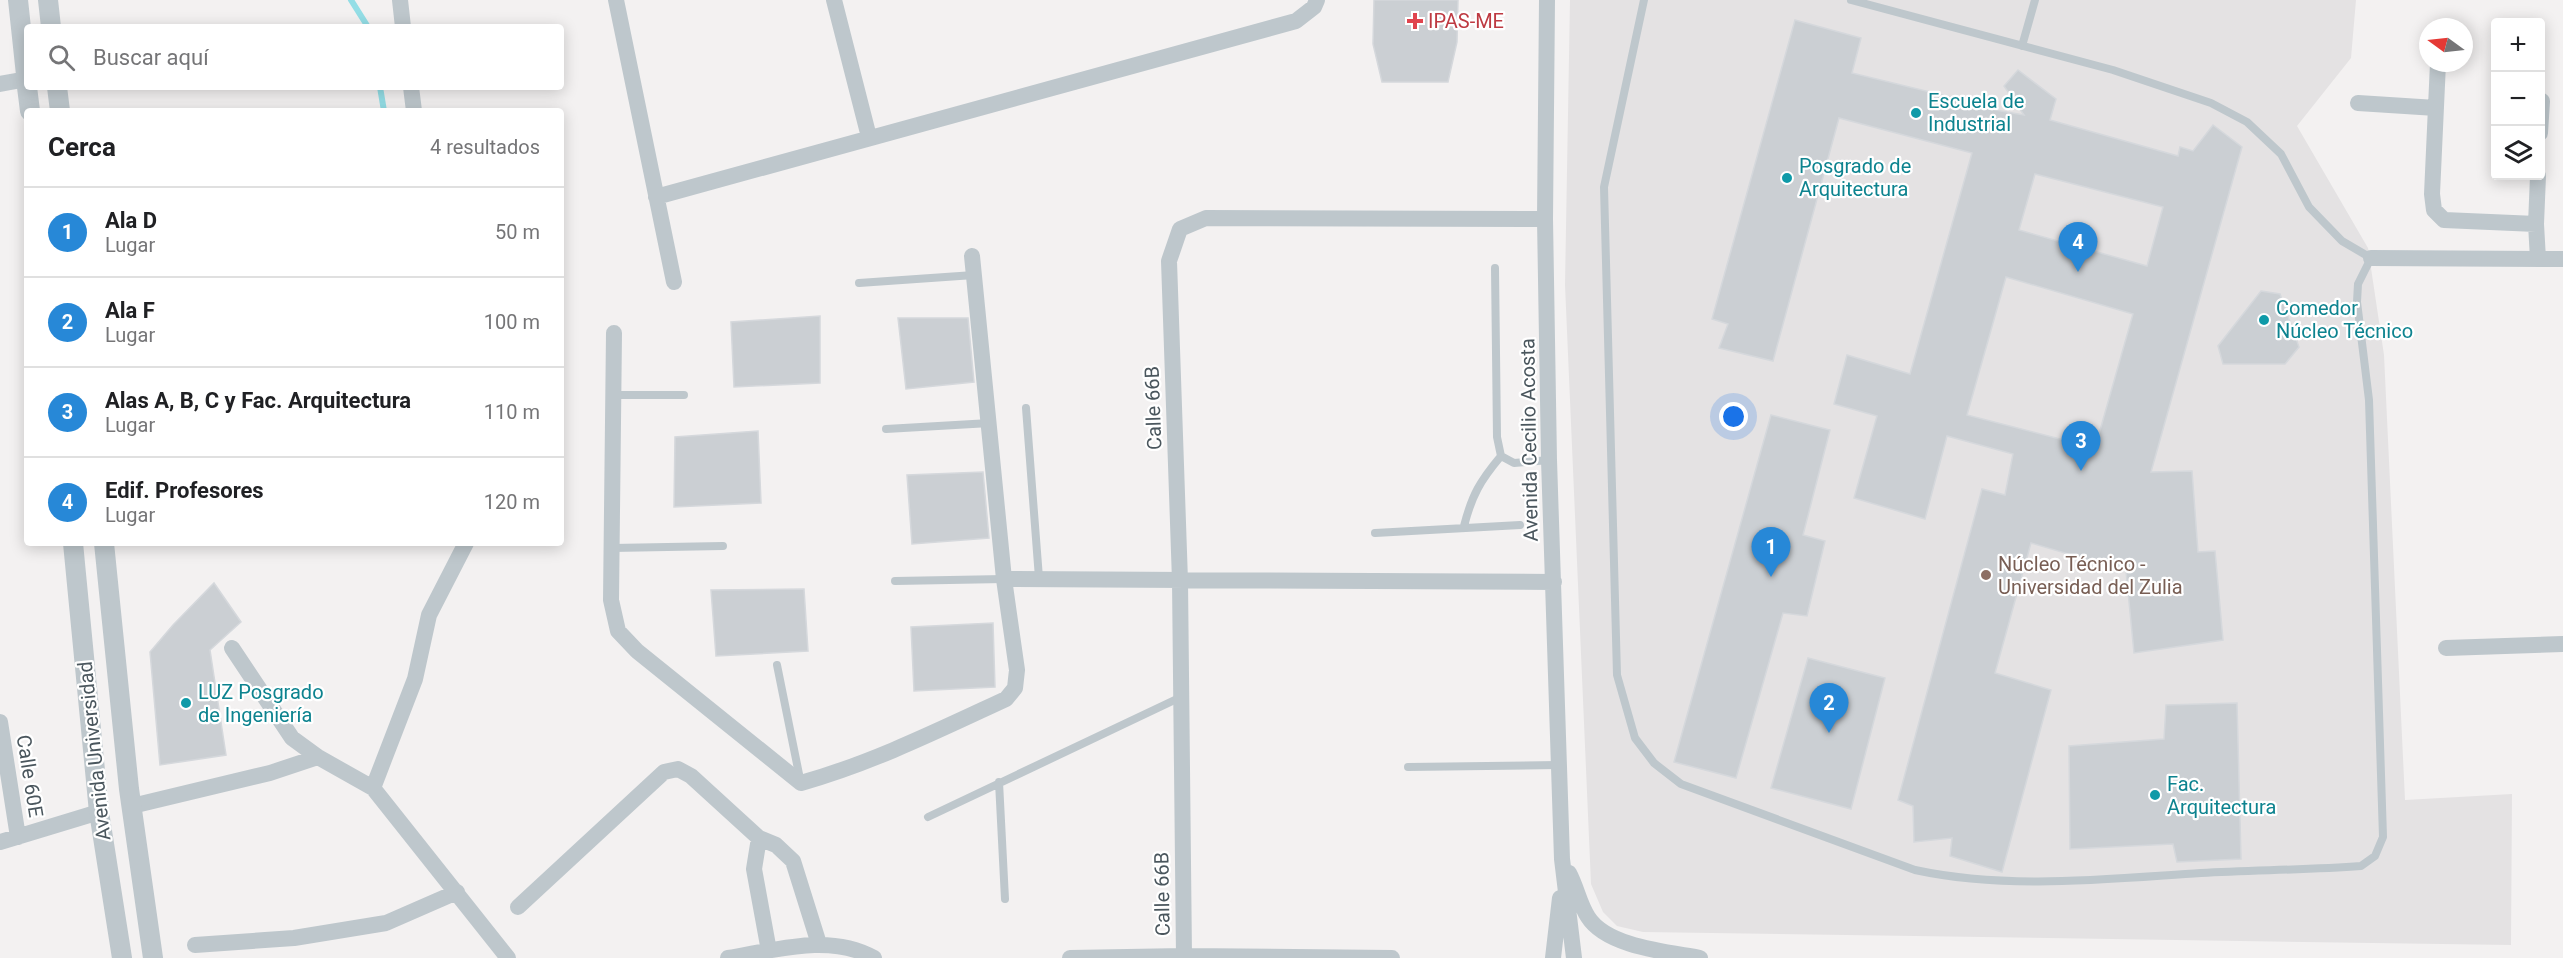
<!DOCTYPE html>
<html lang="es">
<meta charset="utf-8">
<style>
:root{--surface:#fff;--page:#f6f6f6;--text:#202124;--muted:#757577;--line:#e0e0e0;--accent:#2788d7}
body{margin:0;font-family:Roboto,sans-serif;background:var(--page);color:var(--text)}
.controls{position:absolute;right:18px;top:18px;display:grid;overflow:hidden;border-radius:6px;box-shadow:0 3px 15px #0003}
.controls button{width:54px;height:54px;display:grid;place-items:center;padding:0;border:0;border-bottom:2px solid var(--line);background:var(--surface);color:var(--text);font:30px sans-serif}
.compass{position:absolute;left:2419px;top:18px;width:54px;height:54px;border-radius:50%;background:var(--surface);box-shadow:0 3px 15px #0003;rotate:285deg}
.you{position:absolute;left:1734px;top:417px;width:21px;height:21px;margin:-15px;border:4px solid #fff;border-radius:50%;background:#1a73e8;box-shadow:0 0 0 9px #1a73e833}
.badge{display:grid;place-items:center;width:39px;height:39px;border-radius:50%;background:var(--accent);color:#fff;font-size:20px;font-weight:700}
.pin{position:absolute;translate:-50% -50px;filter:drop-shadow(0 2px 3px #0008)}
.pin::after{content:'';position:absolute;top:32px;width:21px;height:18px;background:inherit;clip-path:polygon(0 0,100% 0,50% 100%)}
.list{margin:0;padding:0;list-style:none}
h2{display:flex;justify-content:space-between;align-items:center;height:78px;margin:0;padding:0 24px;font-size:26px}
h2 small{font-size:20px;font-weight:400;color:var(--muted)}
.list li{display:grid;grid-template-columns:39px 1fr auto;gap:18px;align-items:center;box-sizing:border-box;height:90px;padding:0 24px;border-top:2px solid var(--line)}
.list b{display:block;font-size:22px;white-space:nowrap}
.list p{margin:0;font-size:20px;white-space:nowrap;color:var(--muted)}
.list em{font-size:20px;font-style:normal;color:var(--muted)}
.icon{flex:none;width:33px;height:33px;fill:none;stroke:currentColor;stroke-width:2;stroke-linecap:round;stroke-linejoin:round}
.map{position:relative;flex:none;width:2563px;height:958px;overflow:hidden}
.search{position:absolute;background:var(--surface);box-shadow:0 3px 15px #0003;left:24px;top:24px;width:540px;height:66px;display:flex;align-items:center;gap:15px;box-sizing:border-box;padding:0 21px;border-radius:6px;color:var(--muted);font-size:22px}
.panel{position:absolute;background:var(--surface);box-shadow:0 3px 15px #0003;left:24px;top:108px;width:540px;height:438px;border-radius:6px}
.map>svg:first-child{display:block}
.education{fill:#e4e2e3}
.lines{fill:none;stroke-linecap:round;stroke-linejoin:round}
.stream{stroke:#94dee6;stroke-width:6}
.building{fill:#cbcfd3;stroke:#d5d8dc;stroke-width:1.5;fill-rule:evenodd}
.service{stroke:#bec7cc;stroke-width:8}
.minor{stroke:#bec7cc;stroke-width:16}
.tertiary{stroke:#bec7cc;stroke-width:20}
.health-dot{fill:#e0444e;stroke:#fff;stroke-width:2}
.culture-dot{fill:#0f9aa8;stroke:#fff;stroke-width:2}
.education-dot{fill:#8d6e63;stroke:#fff;stroke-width:2}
.labels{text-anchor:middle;stroke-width:4.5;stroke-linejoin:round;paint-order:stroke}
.health-label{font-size:20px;fill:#be3a42;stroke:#fff;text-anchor:start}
.culture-label{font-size:20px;fill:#0d838f;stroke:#fff;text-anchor:start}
.street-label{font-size:20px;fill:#4a565d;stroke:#fff}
.education-label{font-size:20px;fill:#785e54;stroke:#fff;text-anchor:start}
</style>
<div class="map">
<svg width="2563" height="958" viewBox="0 0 2563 958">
<rect width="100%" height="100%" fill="#f3f1f1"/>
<path class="education" d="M 1570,0 L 2356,0 L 2351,58 L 2297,126 L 2368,248 L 2384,355 L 2405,800 L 2512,794 L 2511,945 L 1643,932 L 1617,926 L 1603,912 L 1591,884 L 1565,285 Z"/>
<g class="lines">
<path class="stream" d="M 351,0 L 368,27
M 380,87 L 384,111"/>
</g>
<path class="building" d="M 1374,0 L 1458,0 L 1457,42 L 1448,82 L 1382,82 L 1373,44 Z
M 1795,20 L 1861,38 L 1852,73 L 1967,101 L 1966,105 L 2024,115 L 2004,86 L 2018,70 L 2056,99 L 2050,120 L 2178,156 L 2180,147 L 2193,151 L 2213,125 L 2242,147 L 2151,472 L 2192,471 L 2198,552 L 2215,551 L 2223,640 L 2134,653 L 2126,571 L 2031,543 L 1995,673 L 2051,690 L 2002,872 L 1950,856 L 1952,838 L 1914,842 L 1913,806 L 1898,800 L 1982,489 L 2005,495 L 2013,454 L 1947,436 L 1925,519 L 1854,498 L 1877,416 L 1834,404 L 1847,355 L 1910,374 L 1972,153 L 1839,118 L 1773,361 L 1719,348 L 1728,324 L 1712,319 ZM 2035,174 L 2163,207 L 2147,266 L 2019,230 ZM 2006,277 L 2133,314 L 2095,448 L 1967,415 Z
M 2261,291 L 2280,294 L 2299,347 L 2285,364 L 2223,364 L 2218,346 Z
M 820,316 L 820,383 L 734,387 L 731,322 Z
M 898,318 L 968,318 L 974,382 L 906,389 Z
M 1771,415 L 1830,430 L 1803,535 L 1825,541 L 1807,616 L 1783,613 L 1736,778 L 1674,762 Z
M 758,431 L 761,503 L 674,507 L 675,437 Z
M 983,472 L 989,538 L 912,544 L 907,475 Z
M 214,583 L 241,622 L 210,650 L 226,755 L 160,765 L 150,652 L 173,625 Z
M 804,589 L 808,651 L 716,656 L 711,590 Z
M 993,623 L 995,687 L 914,691 L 911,627 Z
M 1808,658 L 1885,678 L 1851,809 L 1771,788 Z
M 2237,703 L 2241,859 L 2177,862 L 2173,844 L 2070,849 L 2069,746 L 2164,739 L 2166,705 Z"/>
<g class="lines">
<path class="service" d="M 1644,0 L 1604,187 L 1617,675 L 1635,738 L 1654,763 L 1681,784 L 1915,870 C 2008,890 2107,879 2201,873 C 2254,870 2307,870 2361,866 L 2375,856 L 2383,837 L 2369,400 L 2357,302 L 2358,284 L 2371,258 L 2342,241 L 2309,207 L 2281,154 L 2247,122 L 2211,103 L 2113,70 L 1851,0
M 2022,46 L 2035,0
M 1495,268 L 1497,437 L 1501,456 L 1514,463 L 1549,460
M 859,283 L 974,275
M 614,395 L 684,395
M 1026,408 L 1039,578
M 886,429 L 990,423
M 1464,526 C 1472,495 1480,481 1501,456
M 1375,533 L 1520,525
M 612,548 L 723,546
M 895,581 L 1004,579
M 777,665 L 800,779
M 1408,767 L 1558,765
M 999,782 L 1005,899
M 928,817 L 1181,697"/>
<path class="minor" d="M 400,0 L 403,27
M 616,0 L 674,282
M 834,0 L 869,137
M 1547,0 L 1545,219 L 1549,460 L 1562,859 L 1574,958
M 2438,63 L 2432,194 L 2434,210 L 2444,220 L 2536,224
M 0,84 L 27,79
M 411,87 L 414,111
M 2358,103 L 2436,108
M 2540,133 L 2542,101
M 656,197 L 1296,21 L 1314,7 L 1317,0
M 2371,258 L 2563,259
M 2538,259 L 2536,224 L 2538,176
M 614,333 L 611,600 L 618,631 L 637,651 L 801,783 C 872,763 939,730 1006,699 L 1015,688 L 1017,670 L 1004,579 L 972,256
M 466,543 L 429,615 L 415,679 L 373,788 L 508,958
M 1004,579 L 1554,582
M 232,648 L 292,738 L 318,757
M 2446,648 L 2563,644
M 0,722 L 18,837
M 132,806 L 270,773 L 318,757 L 373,788
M 759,838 L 776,845 L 793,861 L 819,944
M 0,842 L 99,812
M 1569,873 C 1577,888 1579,903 1588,917 C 1607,947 1668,952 1700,958
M 518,907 L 664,772 L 678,769 L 691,776 L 759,838 L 754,869 L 769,951
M 195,945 L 294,938 L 386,923 L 457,892
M 1184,956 L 1180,581 L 1169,261 L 1180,229 L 1206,218 L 1545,219
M 728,958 C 776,950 830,933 874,958
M 1070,958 L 1184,956 L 1392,958
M 1553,958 L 1560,898"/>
<path class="tertiary" d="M 18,0 L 27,84
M 48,0 L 51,27
M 27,87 L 30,111
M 57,87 L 60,111
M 73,543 L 99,812 L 122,958
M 104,543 L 129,789 L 153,958"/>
</g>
<path class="health-dot" d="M1412 12h6v6h6v6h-6v6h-6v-6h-6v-6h6z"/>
<g class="culture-dot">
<circle cx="1916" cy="113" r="6"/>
<circle cx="1787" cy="178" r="6"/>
<circle cx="2264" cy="320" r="6"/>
<circle cx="186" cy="703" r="6"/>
<circle cx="2155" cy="795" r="6"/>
</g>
<circle class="education-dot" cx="1986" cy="575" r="6"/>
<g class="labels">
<g class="health-label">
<text x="1428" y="28">IPAS-ME</text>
</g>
<g class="culture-label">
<text x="1928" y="108">Escuela de<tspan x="1928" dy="23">Industrial</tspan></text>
<text x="1799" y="173">Posgrado de<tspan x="1799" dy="23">Arquitectura</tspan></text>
<text x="2276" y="315">Comedor<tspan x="2276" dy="23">Núcleo Técnico</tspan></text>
<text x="198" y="699">LUZ Posgrado<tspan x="198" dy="23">de Ingeniería</tspan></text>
<text x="2167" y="791">Fac.<tspan x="2167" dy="23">Arquitectura</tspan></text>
</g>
<g class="street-label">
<text transform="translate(1153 408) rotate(-92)" y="7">Calle 66B</text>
<text transform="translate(1529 440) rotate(-91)" y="7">Avenida Cecilio Acosta</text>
<text transform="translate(94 751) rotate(-96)" y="7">Avenida Universidad</text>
<text transform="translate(30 776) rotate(81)" y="7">Calle 60E</text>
<text transform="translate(1162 894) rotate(-91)" y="7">Calle 66B</text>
</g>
<g class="education-label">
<text x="1998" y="571">Núcleo Técnico -<tspan x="1998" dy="23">Universidad del Zulia</tspan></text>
</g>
</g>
</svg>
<div class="controls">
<button>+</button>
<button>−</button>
<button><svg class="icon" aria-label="layers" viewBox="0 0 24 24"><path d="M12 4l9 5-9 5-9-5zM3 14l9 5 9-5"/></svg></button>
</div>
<svg class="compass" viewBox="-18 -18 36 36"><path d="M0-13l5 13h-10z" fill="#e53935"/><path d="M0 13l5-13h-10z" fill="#757577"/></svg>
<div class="you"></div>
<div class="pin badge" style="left:1771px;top:577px">1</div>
<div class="pin badge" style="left:1829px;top:733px">2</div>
<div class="pin badge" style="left:2081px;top:471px">3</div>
<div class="pin badge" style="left:2078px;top:272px">4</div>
<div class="search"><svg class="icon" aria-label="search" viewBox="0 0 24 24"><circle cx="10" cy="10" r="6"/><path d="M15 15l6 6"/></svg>Buscar aquí</div>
<section class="panel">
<h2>Cerca<small>4 resultados</small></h2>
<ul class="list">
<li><span class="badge">1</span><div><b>Ala D</b><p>Lugar</p></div><em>50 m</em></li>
<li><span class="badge">2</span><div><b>Ala F</b><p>Lugar</p></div><em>100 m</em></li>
<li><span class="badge">3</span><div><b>Alas A, B, C y Fac. Arquitectura</b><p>Lugar</p></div><em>110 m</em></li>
<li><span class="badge">4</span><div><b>Edif. Profesores</b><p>Lugar</p></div><em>120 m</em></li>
</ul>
</section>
</div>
